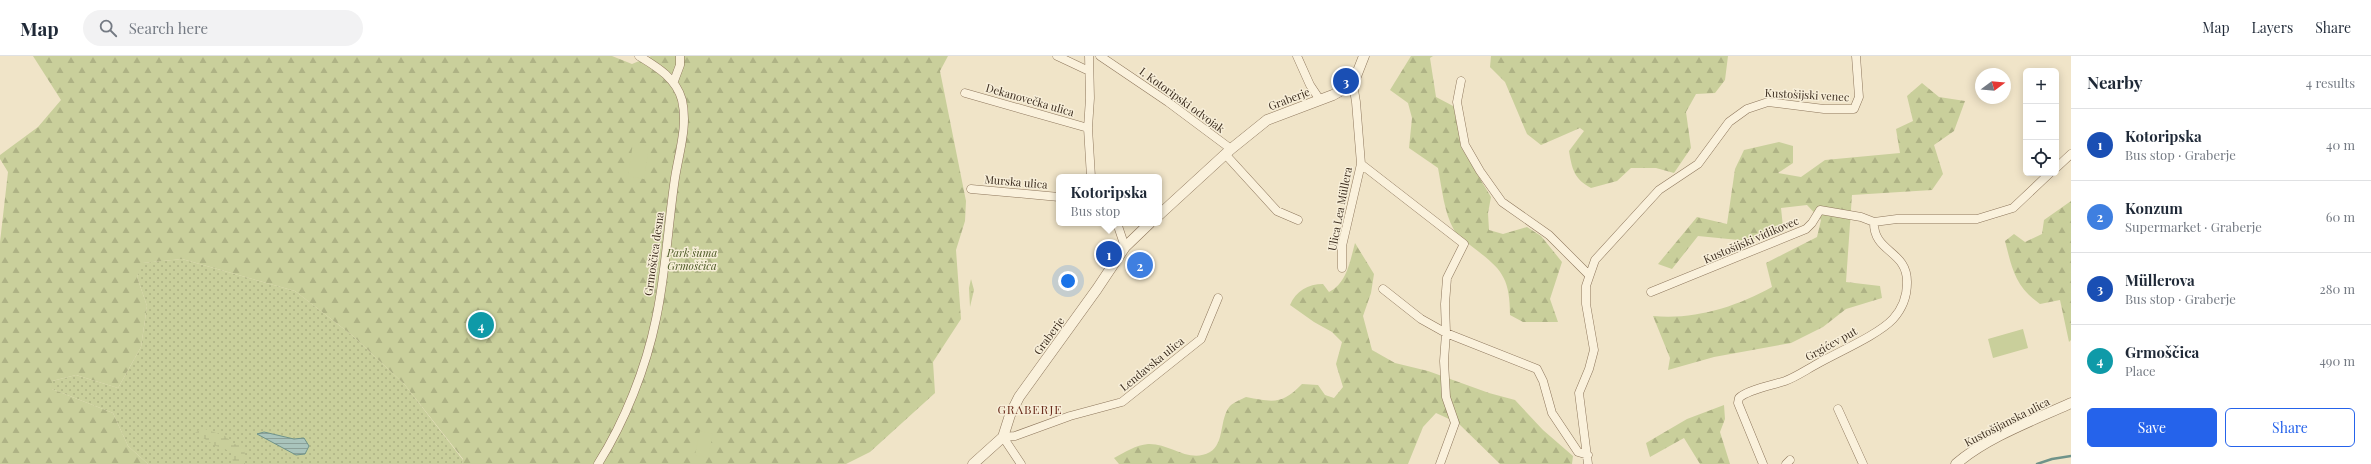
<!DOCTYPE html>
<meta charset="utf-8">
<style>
:root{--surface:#fff;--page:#f2f2f3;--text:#1f2937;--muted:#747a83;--line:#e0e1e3;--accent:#2563eb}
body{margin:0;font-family:"Playfair Display",serif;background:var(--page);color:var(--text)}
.controls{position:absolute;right:12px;top:12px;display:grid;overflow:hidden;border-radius:6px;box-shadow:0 2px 10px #0003}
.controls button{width:36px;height:36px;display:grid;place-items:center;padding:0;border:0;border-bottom:1px solid var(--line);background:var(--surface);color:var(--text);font:20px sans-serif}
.compass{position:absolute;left:1975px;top:12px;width:36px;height:36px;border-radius:50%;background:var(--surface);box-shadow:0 2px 10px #0003;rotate:74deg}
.you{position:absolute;left:1068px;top:225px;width:14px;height:14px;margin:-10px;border:3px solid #fff;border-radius:50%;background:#1a73e8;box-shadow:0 0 0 6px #1a73e833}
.badge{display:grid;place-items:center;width:26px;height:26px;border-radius:50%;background:var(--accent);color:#fff;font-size:13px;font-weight:700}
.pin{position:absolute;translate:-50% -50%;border:2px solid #fff;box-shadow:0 1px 4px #0006}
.popup{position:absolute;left:1056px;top:118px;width:106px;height:52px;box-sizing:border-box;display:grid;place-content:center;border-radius:6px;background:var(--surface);filter:drop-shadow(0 1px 3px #0005);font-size:13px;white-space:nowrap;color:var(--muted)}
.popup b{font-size:15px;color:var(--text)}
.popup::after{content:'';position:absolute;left:50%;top:100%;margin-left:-8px;border:8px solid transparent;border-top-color:var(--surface)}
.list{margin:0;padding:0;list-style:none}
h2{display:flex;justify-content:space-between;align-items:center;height:52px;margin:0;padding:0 16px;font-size:17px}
h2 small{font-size:13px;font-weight:400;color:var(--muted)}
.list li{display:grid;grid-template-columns:26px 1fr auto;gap:12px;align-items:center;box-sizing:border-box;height:72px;padding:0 16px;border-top:1px solid var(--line)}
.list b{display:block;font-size:15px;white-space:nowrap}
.list p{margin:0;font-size:13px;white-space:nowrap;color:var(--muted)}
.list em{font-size:13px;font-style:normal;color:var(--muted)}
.actions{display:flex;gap:8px;padding:12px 16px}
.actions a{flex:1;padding:9px 0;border:1px solid var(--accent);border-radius:6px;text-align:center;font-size:14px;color:var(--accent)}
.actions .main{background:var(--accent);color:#fff}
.icon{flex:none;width:22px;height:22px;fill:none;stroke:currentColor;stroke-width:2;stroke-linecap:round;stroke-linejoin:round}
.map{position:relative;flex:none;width:2071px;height:408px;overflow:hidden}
header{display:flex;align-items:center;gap:24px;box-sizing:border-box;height:56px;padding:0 20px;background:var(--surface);border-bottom:1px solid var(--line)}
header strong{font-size:19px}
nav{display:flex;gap:22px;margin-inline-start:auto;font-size:14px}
.search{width:280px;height:36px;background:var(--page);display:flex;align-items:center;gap:10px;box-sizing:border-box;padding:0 14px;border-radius:22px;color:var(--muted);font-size:15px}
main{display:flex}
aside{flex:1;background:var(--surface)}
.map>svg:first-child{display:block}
.grass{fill:url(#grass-dots)}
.forest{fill:url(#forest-firs)}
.wetland{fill:url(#wetland-marsh)}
.garden{fill:#c9cf9b}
.water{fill:url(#water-rules);stroke:#6f938a}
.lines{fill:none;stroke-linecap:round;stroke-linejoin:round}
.stream{stroke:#6f938a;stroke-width:2.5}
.minor-casing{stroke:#8d765c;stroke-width:9}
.tertiary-casing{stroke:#8d765c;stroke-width:11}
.minor{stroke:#faf1dc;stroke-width:8}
.tertiary{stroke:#faf1dc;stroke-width:10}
.labels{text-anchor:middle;stroke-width:3;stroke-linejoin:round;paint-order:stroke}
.street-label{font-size:11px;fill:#3d2e20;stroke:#f7eed8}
.park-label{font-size:11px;font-style:italic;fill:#4d5a26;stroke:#f7eed8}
.neighbourhood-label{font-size:12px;letter-spacing:1px;fill:#6b2e1e;stroke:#f7eed8}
</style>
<header>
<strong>Map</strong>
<div class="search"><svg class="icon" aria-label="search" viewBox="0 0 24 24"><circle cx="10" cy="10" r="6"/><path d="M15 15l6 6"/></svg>Search here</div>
<nav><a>Map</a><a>Layers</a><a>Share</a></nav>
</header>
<main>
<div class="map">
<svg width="2071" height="408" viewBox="0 0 2071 408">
<defs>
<pattern id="grass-dots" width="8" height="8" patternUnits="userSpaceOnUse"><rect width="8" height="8" fill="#c9cf9b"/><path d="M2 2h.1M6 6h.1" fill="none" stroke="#aeb285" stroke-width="1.8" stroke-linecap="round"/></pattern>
<pattern id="forest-firs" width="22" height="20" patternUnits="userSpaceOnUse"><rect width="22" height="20" fill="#c9cf9b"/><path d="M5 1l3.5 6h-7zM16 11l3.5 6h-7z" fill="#aeb285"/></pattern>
<pattern id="wetland-marsh" width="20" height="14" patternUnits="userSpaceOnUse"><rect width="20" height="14" fill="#c9cf9b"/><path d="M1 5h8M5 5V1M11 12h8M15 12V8" fill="none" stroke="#aeb285"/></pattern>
<pattern id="water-rules" width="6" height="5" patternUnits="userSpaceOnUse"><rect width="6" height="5" fill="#a9c4bc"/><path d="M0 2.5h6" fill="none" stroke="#8ba098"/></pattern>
</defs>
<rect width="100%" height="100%" fill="#f0e4c8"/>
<path class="grass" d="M 182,203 L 295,235 L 353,280 L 405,329 L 463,404 L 462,408 L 148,408 L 128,390 L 113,357 L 52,333 L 52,325 L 76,319 L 118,332 L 141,291 L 147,250 L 137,221 L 142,207 Z"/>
<path class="forest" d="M 33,0 L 612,0 L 632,8 L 651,0 L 948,0 L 940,15 L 966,145 L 965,165 L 956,194 L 961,263 L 933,306 L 935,337 L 870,396 L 846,408 L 462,408 L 463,403 L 405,329 L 353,280 L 295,235 L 182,203 L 143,207 L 137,221 L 147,250 L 141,291 L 118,332 L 76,319 L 52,325 L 52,333 L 113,357 L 128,390 L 148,408 L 0,408 L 0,186 L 8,116 L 0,103 L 0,99 L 38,71 L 61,44 Z
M 1411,0 L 1433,0 L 1430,2 L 1436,41 L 1455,51 L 1461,91 L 1491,141 L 1488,157 L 1489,174 L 1503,178 L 1527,171 L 1541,180 L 1562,206 L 1550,243 L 1558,266 L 1523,266 L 1510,259 C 1510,219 1500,212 1470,189 C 1466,185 1457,180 1454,174 C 1444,156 1442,133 1438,112 L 1409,92 L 1412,62 L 1408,47 L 1390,34 Z
M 1491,0 L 1728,0 L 1725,24 L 1715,37 L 1696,38 L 1686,56 L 1691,92 L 1674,117 L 1656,112 L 1631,112 L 1617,125 L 1591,132 C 1574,123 1572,113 1569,95 L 1584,75 L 1580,72 L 1541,89 L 1527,78 L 1505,26 L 1490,11 Z
M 1922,27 L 1939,41 L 1965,45 L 1954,75 L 1934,89 L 1943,118 L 1932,134 L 1852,139 L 1846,226 L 1880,230 L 1882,242 L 1846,253 L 1823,271 L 1791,287 L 1714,301 L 1668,314 L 1670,302 L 1653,260 C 1694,264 1736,251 1772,231 L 1766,207 L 1817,181 L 1821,164 L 1807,149 L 1781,152 L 1783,171 L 1749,185 L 1698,180 L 1672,213 L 1658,208 L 1697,161 L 1727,168 L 1735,113 L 1744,94 L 1779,86 L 1793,90 L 1793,107 L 1778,117 L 1801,121 L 1825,104 L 1900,97 L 1896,73 L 1913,65 L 1907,40 Z
M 2071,145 L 2071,284 L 2069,286 L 2060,244 L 2040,248 C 2015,231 2012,212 2005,185 L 2014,178 L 2025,186 L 2042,178 L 2044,164 Z
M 1355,187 L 1374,218 L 1371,237 L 1363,260 L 1372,294 L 1395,307 L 1428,315 L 1489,337 L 1515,344 L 1543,374 L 1573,400 L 1572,408 L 1500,408 L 1458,367 L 1436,357 L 1423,371 L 1408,408 L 1119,408 L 1114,402 C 1125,396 1136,389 1148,388 C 1170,387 1189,408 1210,396 C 1225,387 1219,363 1230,350 C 1234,346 1242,343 1246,341 C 1273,346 1282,349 1302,328 L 1318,329 L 1325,339 L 1334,342 L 1343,331 L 1336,308 L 1342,286 L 1332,276 L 1314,266 L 1290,249 C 1296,235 1308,228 1323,228 L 1329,236 C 1347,227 1350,205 1355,187 Z
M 1724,349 L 1725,363 L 1720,376 L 1730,408 L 1700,408 L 1684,382 L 1650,401 L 1646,387 L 1687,363 Z"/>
<path class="wetland" d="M 971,223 L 974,234 L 970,251 L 969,232 Z
M 202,372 L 225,380 L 234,388 L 242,389 L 245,398 L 245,408 L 233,408 L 232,396 L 216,390 L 195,377 Z"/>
<path class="garden" d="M 633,87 L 649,90 L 644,123 L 628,120 Z
M 2023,273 L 2028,292 L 1993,302 L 1988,283 Z
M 700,375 L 713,378 L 708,402 L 695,399 Z"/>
<path class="water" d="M 264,376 L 294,383 L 304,382 L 309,390 L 305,398 L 296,399 L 257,378 Z"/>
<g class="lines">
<path class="stream" d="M 2037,408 L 2052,403 L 2071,400"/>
<g class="minor-casing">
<path id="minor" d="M 1057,0 L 1089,15
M 1089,0 L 1090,42 L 1088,72 L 1091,121
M 1100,0 L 1168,46 L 1231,93
M 1297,0 L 1310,29 L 1320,44
M 674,25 L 680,9 L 680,0
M 1461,25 L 1457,46 L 1465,89 L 1480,115 L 1502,146 L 1549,179 L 1588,218
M 965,37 L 1088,72
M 1225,98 L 1277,155 L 1298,164
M 1361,108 L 1464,188 L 1447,222 L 1445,248 L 1446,277 L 1537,313 L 1543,325 L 1552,357 L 1578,396 L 1588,399
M 2056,112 L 2071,98
M 971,133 L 1059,141
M 1117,167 L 1125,191
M 1342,212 L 1342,190 L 1361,108 L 1356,46 L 1353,28
M 1383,233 L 1421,263 L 1446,277 L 1444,305 L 1446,341 L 1455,367 L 1440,408
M 1651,236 L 1806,173 L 1812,167 L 1820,154 L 1861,161 L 1874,166 L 1897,163 L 1977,163 L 2013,152 L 2050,117
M 1838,353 L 1863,408
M 598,408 C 625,365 646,312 656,263 C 666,216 668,168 675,122 C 679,96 688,70 682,44 C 676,22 657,11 639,0
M 1021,408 L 1003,381 L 1015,380 L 1070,360 L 1122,346 L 1201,283 L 1218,242
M 1588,408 L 1579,337 L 1589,313 L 1594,294 L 1586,248 L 1586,230 L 1595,204 L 1659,134 L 1698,108 L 1729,66 L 1747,53 L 1768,46 L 1824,53 L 1854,53 L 1859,41 L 1856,0
M 1763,408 L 1738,347 L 1739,342 C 1747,334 1773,329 1785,325 C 1796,321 1806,314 1817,308 C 1838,296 1878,279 1893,263 C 1902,253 1907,240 1907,227 C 1908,194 1873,197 1874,166
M 1786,408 L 1790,404"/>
</g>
<g class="tertiary-casing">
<path id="tertiary" d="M 1159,159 L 1231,93 L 1267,64 L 1333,39 L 1353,28 L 1364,0
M 973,408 L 1003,381 L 1010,359 L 1019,341 L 1097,233 L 1125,191 L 1150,167
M 1956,408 C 1987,381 2034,364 2071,347"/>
</g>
<use href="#minor" class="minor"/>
<use href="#tertiary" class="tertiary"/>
</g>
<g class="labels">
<g class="street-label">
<text transform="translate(1807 39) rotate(3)" y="4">Kustošijski venec</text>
<text transform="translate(1289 43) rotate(-21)" y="4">Graberje</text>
<text transform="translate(1030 44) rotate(16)" y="4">Dekanovečka ulica</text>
<text transform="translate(1182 44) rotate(36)" y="4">I. Kotoripski odvojak</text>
<text transform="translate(1016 126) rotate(5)" y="4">Murska ulica</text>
<text transform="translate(1340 153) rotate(-79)" y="4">Ulica Lea Müllera</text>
<text transform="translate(1751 184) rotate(-23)" y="4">Kustošijski vidikovec</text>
<text transform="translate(654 198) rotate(-82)" y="4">Grmoščica desna</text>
<text transform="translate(1049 280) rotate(-54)" y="4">Graberje</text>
<text transform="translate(1831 288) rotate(-29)" y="4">Grgićev put</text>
<text transform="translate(1152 308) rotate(-39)" y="4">Lendavska ulica</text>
<text transform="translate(2007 366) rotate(-27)" y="4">Kustošijanska ulica</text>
</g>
<g class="park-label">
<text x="692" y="201">Park šuma<tspan x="692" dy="13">Grmoščica</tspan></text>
</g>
<g class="neighbourhood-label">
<text x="1030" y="358">GRABERJE</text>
</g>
</g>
</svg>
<div class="controls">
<button>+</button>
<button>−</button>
<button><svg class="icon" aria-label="locate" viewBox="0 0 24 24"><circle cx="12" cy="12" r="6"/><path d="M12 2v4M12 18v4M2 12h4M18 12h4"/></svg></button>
</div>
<svg class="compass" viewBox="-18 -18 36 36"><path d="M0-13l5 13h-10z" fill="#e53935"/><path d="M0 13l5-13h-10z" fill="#747a83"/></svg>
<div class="you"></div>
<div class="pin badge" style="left:1109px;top:198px;background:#1a4fb4">1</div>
<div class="popup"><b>Kotoripska</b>Bus stop</div>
<div class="pin badge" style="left:1140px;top:209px;background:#3f7fe0">2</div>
<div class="pin badge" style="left:1346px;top:25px;background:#1a4fb4">3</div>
<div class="pin badge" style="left:481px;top:269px;background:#0f9aa8">4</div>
</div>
<aside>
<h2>Nearby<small>4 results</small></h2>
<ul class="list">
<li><span class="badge" style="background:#1a4fb4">1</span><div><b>Kotoripska</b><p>Bus stop · Graberje</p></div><em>40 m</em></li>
<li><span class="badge" style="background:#3f7fe0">2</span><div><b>Konzum</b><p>Supermarket · Graberje</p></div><em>60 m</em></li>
<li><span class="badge" style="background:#1a4fb4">3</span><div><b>Müllerova</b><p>Bus stop · Graberje</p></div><em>280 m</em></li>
<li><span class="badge" style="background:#0f9aa8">4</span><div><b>Grmoščica</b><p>Place</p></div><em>490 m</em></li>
</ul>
<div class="actions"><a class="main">Save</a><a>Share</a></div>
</aside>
</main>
